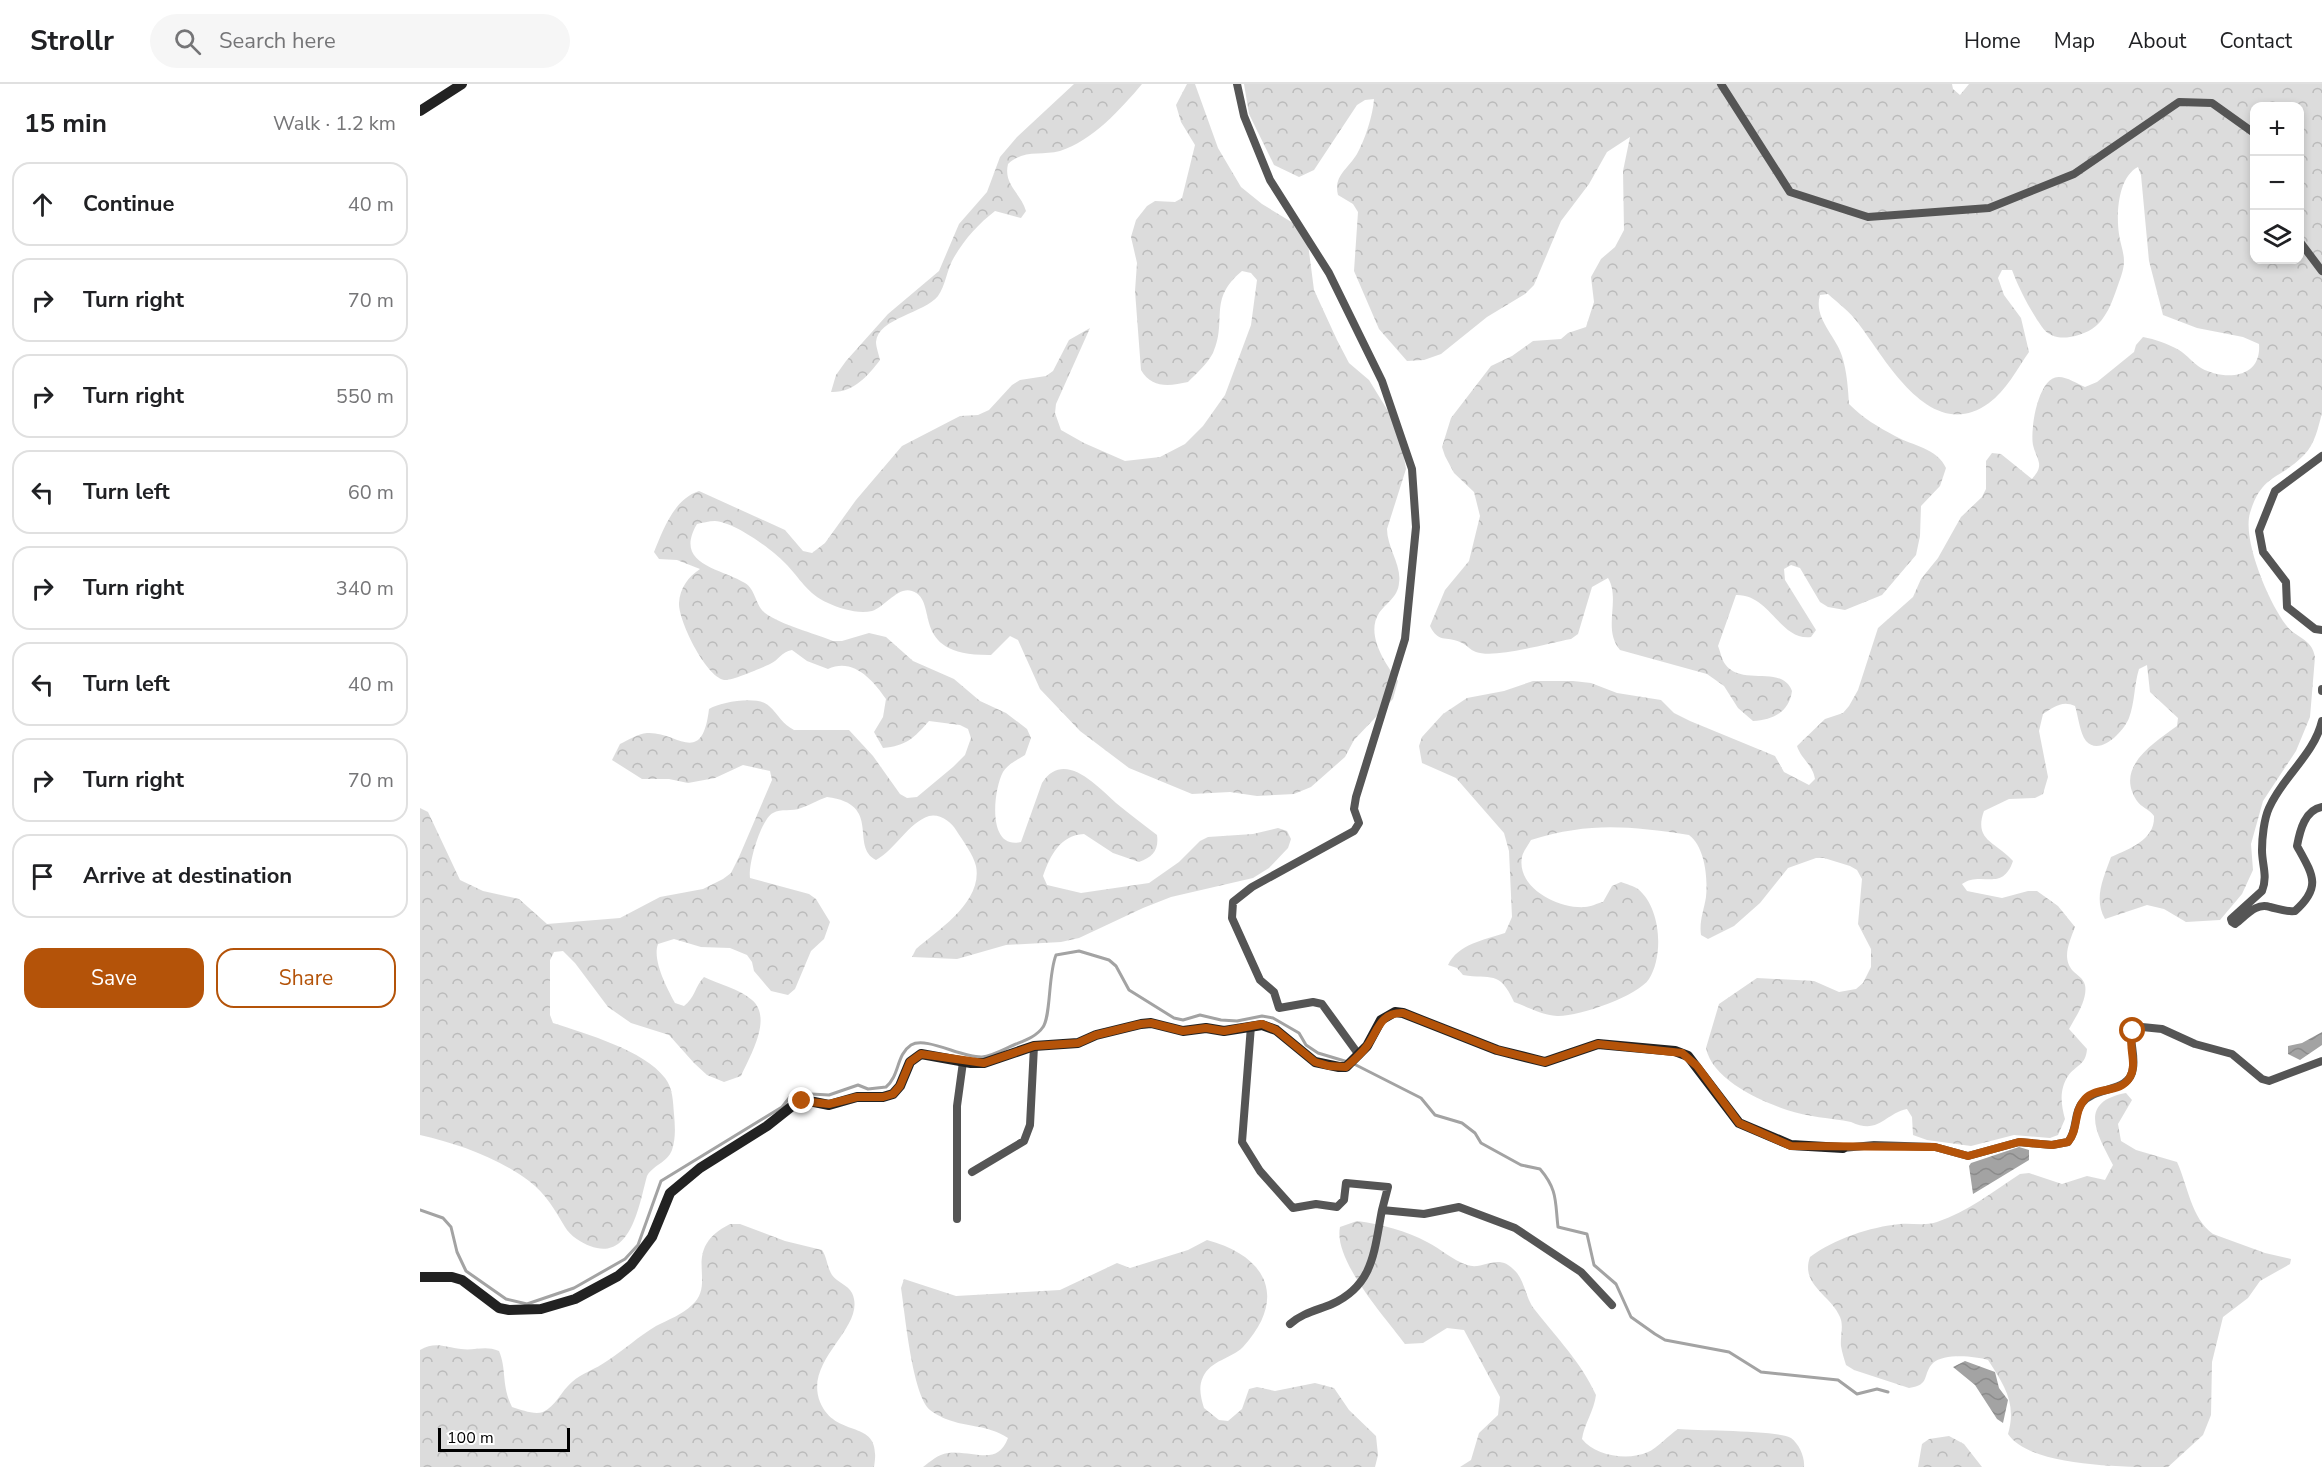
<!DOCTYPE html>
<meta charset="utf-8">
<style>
:root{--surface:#fff;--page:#f6f6f6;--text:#202124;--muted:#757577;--line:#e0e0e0;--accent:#b45309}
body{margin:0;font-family:"Nunito Sans",sans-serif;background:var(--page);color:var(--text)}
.controls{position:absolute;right:18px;top:18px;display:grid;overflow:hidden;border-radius:12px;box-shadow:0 3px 9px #0003}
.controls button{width:54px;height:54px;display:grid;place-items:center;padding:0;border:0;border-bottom:2px solid var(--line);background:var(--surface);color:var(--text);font:30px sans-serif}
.scale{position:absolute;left:18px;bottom:15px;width:132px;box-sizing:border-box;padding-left:6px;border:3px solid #000;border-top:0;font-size:16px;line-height:21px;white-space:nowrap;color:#000;-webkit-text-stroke:4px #fff;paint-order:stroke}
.stop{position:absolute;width:18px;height:18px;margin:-14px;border:4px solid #b45309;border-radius:50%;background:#fff}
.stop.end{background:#b45309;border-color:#fff;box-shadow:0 2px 6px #0008}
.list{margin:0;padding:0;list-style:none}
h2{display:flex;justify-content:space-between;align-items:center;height:78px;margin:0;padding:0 24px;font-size:26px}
h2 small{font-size:20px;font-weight:400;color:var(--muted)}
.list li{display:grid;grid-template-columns:39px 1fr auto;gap:18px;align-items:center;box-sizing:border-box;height:84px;margin:0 12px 12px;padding:0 12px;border:2px solid var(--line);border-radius:18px}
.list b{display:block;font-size:22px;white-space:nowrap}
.list em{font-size:20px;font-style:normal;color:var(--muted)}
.actions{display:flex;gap:12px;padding:18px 24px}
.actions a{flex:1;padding:14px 0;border:2px solid var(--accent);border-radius:18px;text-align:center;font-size:21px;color:var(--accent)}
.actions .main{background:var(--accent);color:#fff}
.icon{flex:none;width:33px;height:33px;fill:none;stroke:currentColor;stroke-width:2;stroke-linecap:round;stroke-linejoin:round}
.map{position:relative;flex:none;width:1902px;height:1383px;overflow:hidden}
header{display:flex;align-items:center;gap:36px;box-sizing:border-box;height:84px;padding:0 30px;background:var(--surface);border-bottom:2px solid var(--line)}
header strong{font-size:28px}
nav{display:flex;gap:33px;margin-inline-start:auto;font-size:21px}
.search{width:420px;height:54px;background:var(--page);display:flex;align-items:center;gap:15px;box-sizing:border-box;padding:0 21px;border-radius:33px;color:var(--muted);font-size:22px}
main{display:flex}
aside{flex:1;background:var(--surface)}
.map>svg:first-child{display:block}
.forest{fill:url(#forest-crowns);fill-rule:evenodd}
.water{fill:url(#water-waves)}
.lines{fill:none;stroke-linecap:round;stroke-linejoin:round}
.stream{stroke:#a3a3a3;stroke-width:3}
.street{stroke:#555;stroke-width:8}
.secondary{stroke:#222;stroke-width:10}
.route{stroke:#b45309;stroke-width:8}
</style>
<header>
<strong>Strollr</strong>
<div class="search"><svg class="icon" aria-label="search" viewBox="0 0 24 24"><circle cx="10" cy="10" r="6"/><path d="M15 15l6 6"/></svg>Search here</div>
<nav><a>Home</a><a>Map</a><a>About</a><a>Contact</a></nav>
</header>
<main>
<aside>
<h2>15 min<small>Walk · 1.2 km</small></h2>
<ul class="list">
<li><svg class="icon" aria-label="ahead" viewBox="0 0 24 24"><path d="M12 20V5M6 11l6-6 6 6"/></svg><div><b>Continue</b></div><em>40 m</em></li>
<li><svg class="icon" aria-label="right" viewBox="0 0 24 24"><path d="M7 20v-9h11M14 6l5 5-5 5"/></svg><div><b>Turn right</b></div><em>70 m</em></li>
<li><svg class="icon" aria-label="right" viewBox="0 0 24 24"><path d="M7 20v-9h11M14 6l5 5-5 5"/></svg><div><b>Turn right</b></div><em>550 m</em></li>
<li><svg class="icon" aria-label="left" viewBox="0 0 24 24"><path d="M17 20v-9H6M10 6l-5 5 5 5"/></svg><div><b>Turn left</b></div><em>60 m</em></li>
<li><svg class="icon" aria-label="right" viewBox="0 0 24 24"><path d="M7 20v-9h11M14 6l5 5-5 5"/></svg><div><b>Turn right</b></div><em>340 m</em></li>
<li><svg class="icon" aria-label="left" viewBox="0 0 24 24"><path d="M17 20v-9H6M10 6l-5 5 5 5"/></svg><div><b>Turn left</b></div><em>40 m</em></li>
<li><svg class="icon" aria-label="right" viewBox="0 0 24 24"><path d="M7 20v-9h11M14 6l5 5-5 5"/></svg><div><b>Turn right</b></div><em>70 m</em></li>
<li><svg class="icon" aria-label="arrive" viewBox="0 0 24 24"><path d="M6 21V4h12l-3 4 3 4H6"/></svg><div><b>Arrive at destination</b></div></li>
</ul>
<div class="actions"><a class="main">Save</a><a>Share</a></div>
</aside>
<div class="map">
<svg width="1902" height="1383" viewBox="0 0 1902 1383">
<defs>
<pattern id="forest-crowns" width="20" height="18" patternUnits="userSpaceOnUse" patternTransform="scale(1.5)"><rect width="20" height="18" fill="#dcdcdc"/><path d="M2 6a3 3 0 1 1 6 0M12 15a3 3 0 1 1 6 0" fill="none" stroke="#bbb"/></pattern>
<pattern id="water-waves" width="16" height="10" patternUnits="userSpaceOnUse" patternTransform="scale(1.5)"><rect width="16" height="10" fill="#a3a3a3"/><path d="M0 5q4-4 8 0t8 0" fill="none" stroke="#8b8b8b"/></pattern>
</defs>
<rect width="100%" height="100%" fill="#fff"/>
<path class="forest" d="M 654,0 L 722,0 C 701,25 672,57 640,67 C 621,72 604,65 588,80 C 583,101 601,109 606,127 L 601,134 L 575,127 C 558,140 542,158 532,177 C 527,187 525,202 518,212 C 505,229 458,234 456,258 C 456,263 459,271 460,276 C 448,292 433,309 411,308 L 416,291 L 426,277 L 468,230 L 519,187 L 539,140 L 567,108 L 580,73 L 597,53 Z
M 767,0 L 775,0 L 798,64 L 821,103 L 842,120 L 883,145 L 887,152 L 894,206 L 917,256 L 929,279 L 949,296 L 979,345 L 986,385 L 967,445 C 967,463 982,482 979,499 C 978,513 966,519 959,529 C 945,551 966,580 978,597 L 973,615 L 934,656 L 925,673 L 891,703 L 874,710 L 837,712 L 810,708 L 772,710 L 709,684 L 660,647 L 620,605 L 598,556 L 590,552 L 571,571 C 486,572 521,517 492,507 C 478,502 465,523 452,527 C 438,530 421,525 408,519 C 387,510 380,494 365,479 C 352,465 314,438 295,437 C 289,437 282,439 277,440 C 253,481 301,484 325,499 C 336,506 335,521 345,529 C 361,541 394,549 413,557 L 422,557 L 449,549 L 466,553 L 493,577 L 534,595 L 560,617 L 586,629 L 607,645 L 611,654 L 605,671 C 597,676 588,680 583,688 C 573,707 567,766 601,758 L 622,699 C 644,665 677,702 696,719 C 709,730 723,740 737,751 C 739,766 733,773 719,778 L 693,769 L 664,750 C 640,751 630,772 623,792 L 627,801 L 661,809 L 729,799 L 759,778 L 780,757 L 788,753 L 833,750 L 858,744 L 867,747 L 871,755 L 868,764 L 849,784 L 833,794 L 751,813 L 723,824 L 659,854 L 641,858 L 586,861 L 537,875 L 492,873 L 496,865 C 518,846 563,818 556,782 C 553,770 543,757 536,746 C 532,738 519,729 509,732 C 488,739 476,765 456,776 C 429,762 463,720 407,713 C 398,716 390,721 381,724 C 372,728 361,724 353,729 C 341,735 328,780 330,794 L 389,810 L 396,815 L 410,838 L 404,855 L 391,867 L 375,905 L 368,911 L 351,907 L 334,887 L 332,878 L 327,871 L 310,864 L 281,863 L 254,855 L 238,860 C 232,876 247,904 255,919 L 264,922 C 275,914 275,902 284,893 C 298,900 320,905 332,916 C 353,934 330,972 321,992 L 304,998 L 287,991 L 274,979 L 249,951 L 211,939 L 188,923 L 155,879 L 143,867 L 134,868 L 130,876 L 130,931 L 133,939 C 166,950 224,966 245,994 C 253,1004 253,1018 254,1030 C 255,1042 256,1054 252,1066 C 247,1079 233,1081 227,1092 C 219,1121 211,1178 170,1162 C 162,1159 150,1152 145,1143 C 135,1126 126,1110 109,1097 C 77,1073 38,1060 0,1051 L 0,724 L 8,728 L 40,796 L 63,807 L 99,815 L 127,840 L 200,834 L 240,813 L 283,805 L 303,795 L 311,789 L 319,773 L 352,696 L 350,687 L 323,681 L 295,694 L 268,699 L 249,695 L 222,695 L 192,676 L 200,660 C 208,656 218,650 227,649 C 257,647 282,684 289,625 C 301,618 338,611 349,622 C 359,631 362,640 374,646 L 429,646 L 453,672 L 480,710 L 487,714 L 497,713 L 533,683 L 545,671 L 551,654 L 548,645 L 540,641 L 509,637 C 494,654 486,662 463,664 L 454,648 L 463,633 L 466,615 C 453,596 433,573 408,585 L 387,577 L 372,566 C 361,568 359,576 350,580 C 342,584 313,596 306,596 C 287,596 258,536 259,519 C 260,504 268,493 280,485 L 257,476 L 239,475 L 234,468 C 243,446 254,415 279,407 L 365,446 L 383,467 L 392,469 L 405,459 L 436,416 L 482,362 L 540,332 L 558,331 L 569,326 L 592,301 L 600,296 L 626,292 L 633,287 L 649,256 L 670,244 L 636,320 L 635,329 L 641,346 L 664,359 L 705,377 L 740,373 L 765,360 L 783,342 L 805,311 L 831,241 L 837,196 L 831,189 L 822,187 C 787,216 808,236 793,269 C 787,280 777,289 768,298 C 750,302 732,305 721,286 L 715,207 L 717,179 L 711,153 L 716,136 L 727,122 L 735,117 L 755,118 L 762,114 L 775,61 L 761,38 L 756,21 Z
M 824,0 L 1532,0 L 1533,5 L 1540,11 L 1549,0 L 1902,0 L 1902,329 C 1898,344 1895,360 1884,371 C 1860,396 1842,389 1830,429 C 1822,456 1849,519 1866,541 C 1875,554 1892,554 1895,573 L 1890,633 L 1876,667 L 1843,717 L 1831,760 L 1833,786 L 1822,810 L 1800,836 L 1766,838 L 1744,825 L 1727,821 L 1685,835 C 1673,814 1684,793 1691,773 C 1710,764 1735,756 1734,732 C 1729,725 1721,723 1717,717 C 1694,683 1734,659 1757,642 L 1758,634 L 1730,608 L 1727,581 L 1719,585 C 1714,601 1715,618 1709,634 C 1704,647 1680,673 1666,657 C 1660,650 1658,631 1655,622 C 1642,616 1634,623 1623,630 L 1619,647 L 1628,693 L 1623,710 L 1615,714 L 1589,715 L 1564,727 C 1553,757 1577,758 1593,777 C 1582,809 1561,786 1542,800 L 1547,807 L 1582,814 L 1608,807 L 1617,807 L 1638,822 L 1655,843 C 1650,857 1641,874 1653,887 C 1658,892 1663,894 1665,901 C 1668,915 1655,934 1649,945 L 1667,965 C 1666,981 1656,981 1648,992 C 1639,1006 1641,1020 1645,1035 L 1638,1051 L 1630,1054 L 1594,1051 L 1551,1062 L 1507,1056 L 1493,1051 L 1492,1033 L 1487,1025 C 1464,1030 1459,1051 1431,1038 C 1411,1034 1387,1033 1367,1026 C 1338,1016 1292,995 1286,964 L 1299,920 L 1337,894 L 1394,897 L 1419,908 L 1436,905 L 1443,899 L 1451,883 L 1451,865 L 1438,840 L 1442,795 L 1437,786 L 1430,782 L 1404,774 L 1396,774 L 1368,784 L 1340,819 L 1314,842 L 1288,855 L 1281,851 C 1279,837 1284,826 1286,813 C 1288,794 1285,763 1269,751 C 1208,742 1170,738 1111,756 C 1108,761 1103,768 1102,773 C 1096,804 1139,825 1165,823 C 1171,823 1177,819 1183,818 L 1192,802 L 1201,798 C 1206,800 1214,802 1218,805 C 1241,824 1244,871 1229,895 C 1218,912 1158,933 1137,932 C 1122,931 1108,923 1094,918 C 1079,885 1071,896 1043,891 L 1037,884 L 1028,881 C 1038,860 1064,856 1085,849 L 1092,833 L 1089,767 L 1084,749 L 1036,694 L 1002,679 L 999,662 L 1002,653 L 1023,630 L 1047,614 L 1084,607 L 1113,597 L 1153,597 L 1171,599 L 1197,609 L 1241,616 L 1254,629 L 1270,637 L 1355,672 L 1364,688 L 1389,701 L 1395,695 C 1393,681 1381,675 1377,662 L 1405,635 L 1423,629 L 1429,622 L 1438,606 L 1458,544 L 1493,513 L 1501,495 L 1518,474 L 1541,433 L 1562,413 L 1566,405 L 1566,377 L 1572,369 L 1581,370 L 1612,395 C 1616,390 1620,386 1619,379 C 1618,373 1614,367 1613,361 C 1610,346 1618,292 1639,293 C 1647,293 1658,300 1665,303 L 1677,298 L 1714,268 L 1716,261 L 1723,253 C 1735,255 1748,260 1759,266 C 1767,271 1773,279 1781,284 C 1804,297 1842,295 1839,260 L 1823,253 L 1777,244 L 1743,231 L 1729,177 L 1721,91 L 1718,83 C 1698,93 1696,130 1699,150 C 1700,159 1704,168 1704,177 C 1704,186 1700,195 1697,204 C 1688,230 1680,248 1650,253 C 1639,255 1628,252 1622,243 C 1609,224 1600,207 1592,186 L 1582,186 L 1578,194 L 1584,211 L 1601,234 L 1609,268 C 1597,285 1586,307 1569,319 C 1511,361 1467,277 1438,239 C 1430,228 1418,219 1408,210 L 1400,211 C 1393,234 1416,252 1422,272 C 1427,288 1428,304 1429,320 C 1443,334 1458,343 1475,352 C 1493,362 1517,364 1526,384 L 1520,402 L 1501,422 L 1500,452 L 1496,471 L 1462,511 L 1425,526 L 1408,523 L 1400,518 L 1380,484 L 1371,481 L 1364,485 L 1365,496 L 1396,546 L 1391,553 C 1360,557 1350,510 1316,511 L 1298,562 C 1300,567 1302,576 1305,580 C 1321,603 1362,580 1372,607 C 1369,629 1352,636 1333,637 L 1318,624 L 1304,602 L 1287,590 L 1200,566 C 1182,545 1201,516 1188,494 L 1172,503 L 1158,550 L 1151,555 C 1128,559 1075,575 1056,568 C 1050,566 1046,560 1040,558 C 1026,552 1018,559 1010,542 L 1025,506 L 1049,477 L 1060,432 L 1054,408 L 1034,389 L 1025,372 L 1022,363 L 1031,334 L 1071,282 L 1092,272 L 1113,257 L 1141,255 L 1148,249 L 1166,243 L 1174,218 L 1171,193 L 1181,175 L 1195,163 L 1204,146 L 1203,87 L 1210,53 L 1187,68 L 1169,100 L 1141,137 L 1114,201 L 1105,210 L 1067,233 L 1021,270 L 1004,276 L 987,277 L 959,245 L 934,187 L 938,128 L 933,120 L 918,111 C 913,92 928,85 937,70 C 945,56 953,31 954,15 L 945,16 L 937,21 L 894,86 L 879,93 L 854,81 L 829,30 ZM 1834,22 L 1880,22 L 1880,176 L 1834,176 Z
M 1706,1009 L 1712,1016 L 1698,1040 L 1701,1057 L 1716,1066 L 1757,1078 C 1768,1102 1771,1134 1793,1150 L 1845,1169 L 1871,1175 L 1870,1180 L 1840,1197 L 1828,1214 L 1803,1233 L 1792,1278 L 1791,1331 L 1783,1351 L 1748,1383 C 1706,1383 1610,1383 1588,1350 C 1597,1319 1584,1301 1568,1276 C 1555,1272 1524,1269 1513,1279 C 1502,1290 1511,1301 1489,1304 L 1434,1286 L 1426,1281 C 1424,1275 1422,1268 1421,1262 C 1420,1253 1424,1242 1420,1233 C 1411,1211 1380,1201 1390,1173 C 1414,1155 1450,1143 1480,1140 C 1492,1139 1506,1142 1517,1138 C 1547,1128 1574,1107 1600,1090 L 1609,1089 L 1642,1100 L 1667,1092 L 1685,1096 L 1693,1081 C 1677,1050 1657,1018 1706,1009 Z
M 937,1137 C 960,1140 987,1147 1007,1158 C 1021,1165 1032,1176 1047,1181 C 1065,1187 1078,1166 1097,1189 C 1105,1199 1106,1215 1115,1226 C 1136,1253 1161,1278 1176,1311 C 1174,1327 1164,1340 1162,1355 C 1175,1372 1208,1377 1228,1368 C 1236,1365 1249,1351 1258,1345 C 1279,1347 1358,1346 1371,1354 C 1379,1360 1385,1373 1384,1383 L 1040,1383 L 1051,1376 L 1059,1349 L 1078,1331 L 1080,1313 L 1044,1246 L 1027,1244 L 1003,1259 L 985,1260 C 965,1233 913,1176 920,1143 Z
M 310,1140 L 320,1140 L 365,1157 L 402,1166 C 407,1173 407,1183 412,1191 C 417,1198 428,1201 432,1209 C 448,1243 383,1275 400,1318 C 417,1358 463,1331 454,1383 L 0,1383 L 0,1266 C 15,1257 25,1263 41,1265 C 55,1267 65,1261 79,1267 C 87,1286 81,1300 92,1323 C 102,1326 114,1331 123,1328 C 135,1323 142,1306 152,1298 C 162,1289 176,1285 187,1277 C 204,1266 219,1252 236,1242 C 248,1236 263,1230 272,1221 C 298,1198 259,1166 310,1140 Z
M 787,1156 C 847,1172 868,1214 823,1263 C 811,1275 791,1276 783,1293 C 778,1303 781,1314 784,1324 L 799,1336 L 808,1337 L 822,1325 L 829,1305 L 837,1303 L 855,1307 L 895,1299 L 914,1304 L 929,1326 L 956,1352 L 958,1371 L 955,1383 L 503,1383 C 510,1378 518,1370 528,1369 C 556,1366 577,1383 588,1354 C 566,1340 549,1344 526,1335 C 521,1333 514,1329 510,1326 C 492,1310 485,1229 481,1204 L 484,1195 L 536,1212 L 640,1206 L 697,1179 L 710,1184 L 768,1166 Z
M 1529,1352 L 1544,1360 L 1562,1383 L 1498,1383 L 1502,1360 L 1509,1355 Z"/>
<path class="water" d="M 1902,948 L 1902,961 L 1880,976 L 1868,970 L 1868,962 L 1882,959 Z
M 1599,1063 L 1609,1066 L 1609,1076 L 1553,1110 L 1549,1082 L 1551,1079 Z
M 1545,1277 L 1575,1288 L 1579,1304 L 1588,1316 L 1583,1339 L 1577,1335 L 1555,1301 L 1533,1283 Z"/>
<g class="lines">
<path class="stream" d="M 934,980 L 1001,1014 L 1015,1031 L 1042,1039 L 1055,1049 L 1061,1059 L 1101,1081 L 1120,1085 C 1138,1106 1135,1118 1138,1143 L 1167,1150 L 1174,1181 L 1196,1200 L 1211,1233 L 1235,1250 L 1245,1256 L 1309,1268 L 1341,1288 L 1418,1296 L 1437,1310 L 1457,1305 L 1468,1308
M 0,1126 L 23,1134 L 31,1143 L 37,1168 L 46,1187 L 86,1215 L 107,1220 L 154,1204 L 205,1175 L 218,1161 L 241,1097 L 362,1023 L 373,1009 L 409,1011 L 438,1001 L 448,1005 L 466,1003 C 480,991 476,971 491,961 C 506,952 542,974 562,973 C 573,972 586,964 596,960 C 606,956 617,952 623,943 C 631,932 628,891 636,871 L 659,867 L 689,876 L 696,882 L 709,906 L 754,934 L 763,936 L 780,931 L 801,936 L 817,937 L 842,932 L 853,934 L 879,949 L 886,961 L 898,969 L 928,978"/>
<path class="street" d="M 817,0 L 824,32 L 850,96 L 909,189 L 962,297 L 992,385 L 996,443 L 985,555 L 936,713 L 934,725 L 939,739 L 934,747 L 832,803 L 813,818 L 812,834 L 840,896 L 854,908 L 859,924 L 893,918 L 902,920 L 939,971
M 1301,0 L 1370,108 L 1448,133 L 1569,124 L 1654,90 L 1759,18 L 1792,19 L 1834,49
M 1880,158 L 1902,187
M 1902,372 L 1855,407 L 1839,447 L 1843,468 L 1866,498 L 1867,523 L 1895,545 L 1902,546
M 1902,605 L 1902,607
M 1902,637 C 1894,671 1863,692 1849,724 C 1844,735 1842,754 1842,766 C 1842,781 1848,792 1842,807 L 1811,835 L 1812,838 L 1815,840 C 1826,832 1836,818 1850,823 C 1859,825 1865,828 1875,827 C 1902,803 1893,791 1877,762 C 1880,746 1885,726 1902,723
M 831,942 L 822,1058 L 840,1087 L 873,1124 L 896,1120 L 917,1123 L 924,1116 L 926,1099 L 968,1103 L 962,1126 L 1004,1130 L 1039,1123 L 1095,1144 L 1161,1188 L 1192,1221
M 1423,1064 L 1454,1061 L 1515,1063 L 1548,1072 L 1599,1058 L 1632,1061 L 1648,1058 C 1658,1046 1653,1030 1662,1019 C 1676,1001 1710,1010 1713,984 C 1715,973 1711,962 1711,951 L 1722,943 L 1742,945 L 1775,960 L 1812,970 L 1842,995 L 1849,997 L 1902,977
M 552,1088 L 604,1057 L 610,1041 L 614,962
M 537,1135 L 537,1022 L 543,978
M 870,1240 C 882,1229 898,1226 912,1220 C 954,1201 954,1167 962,1126"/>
<path class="secondary" d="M 0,27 L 42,0
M 0,1193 L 32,1193 L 42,1196 L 79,1224 L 89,1226 L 121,1225 L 155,1215 L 198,1192 L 211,1181 L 232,1153 L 250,1109 L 280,1084 L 347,1042 L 376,1019 L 389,1017 L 409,1021 L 437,1013 L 463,1013 L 473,1010 L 480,1002 L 490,978 L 501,970 L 551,979 L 564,979 L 614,962 L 658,959 L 676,951 L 721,940 L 731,939 L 763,947 L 786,944 L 804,947 L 842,941 L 856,946 L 895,978 L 919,983 L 926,983 L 947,962 L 961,936 L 975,928 L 983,929 L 1077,966 L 1125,978 L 1178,960 L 1255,967 L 1268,972 L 1319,1039 L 1371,1061 L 1423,1064"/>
</g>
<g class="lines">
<path class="route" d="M 382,1017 L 409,1020 L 437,1013 L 463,1013 L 473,1010 L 480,1002 L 490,978 L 501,970 L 564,979 L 614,962 L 658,959 L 676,951 L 721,940 L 731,939 L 763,947 L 786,944 L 804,947 L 842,940 L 856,946 L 895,978 L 909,982 L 926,983 C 933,977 941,970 947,962 C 958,947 960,928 983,929 L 1077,966 L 1125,978 L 1178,960 L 1262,969 L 1277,982 L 1319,1039 L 1371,1062 L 1515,1063 L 1548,1072 L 1599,1058 L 1632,1061 L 1648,1058 C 1659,1045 1653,1028 1665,1015 C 1677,1002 1701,1010 1710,993 C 1718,979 1707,962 1713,947"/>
</g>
</svg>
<div class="controls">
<button>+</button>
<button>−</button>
<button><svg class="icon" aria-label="layers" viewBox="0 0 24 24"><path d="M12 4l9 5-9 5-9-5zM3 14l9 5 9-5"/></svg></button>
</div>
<div class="scale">100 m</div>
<div class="stop" style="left:1713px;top:947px"></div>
<div class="stop end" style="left:382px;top:1017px"></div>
</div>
</main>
